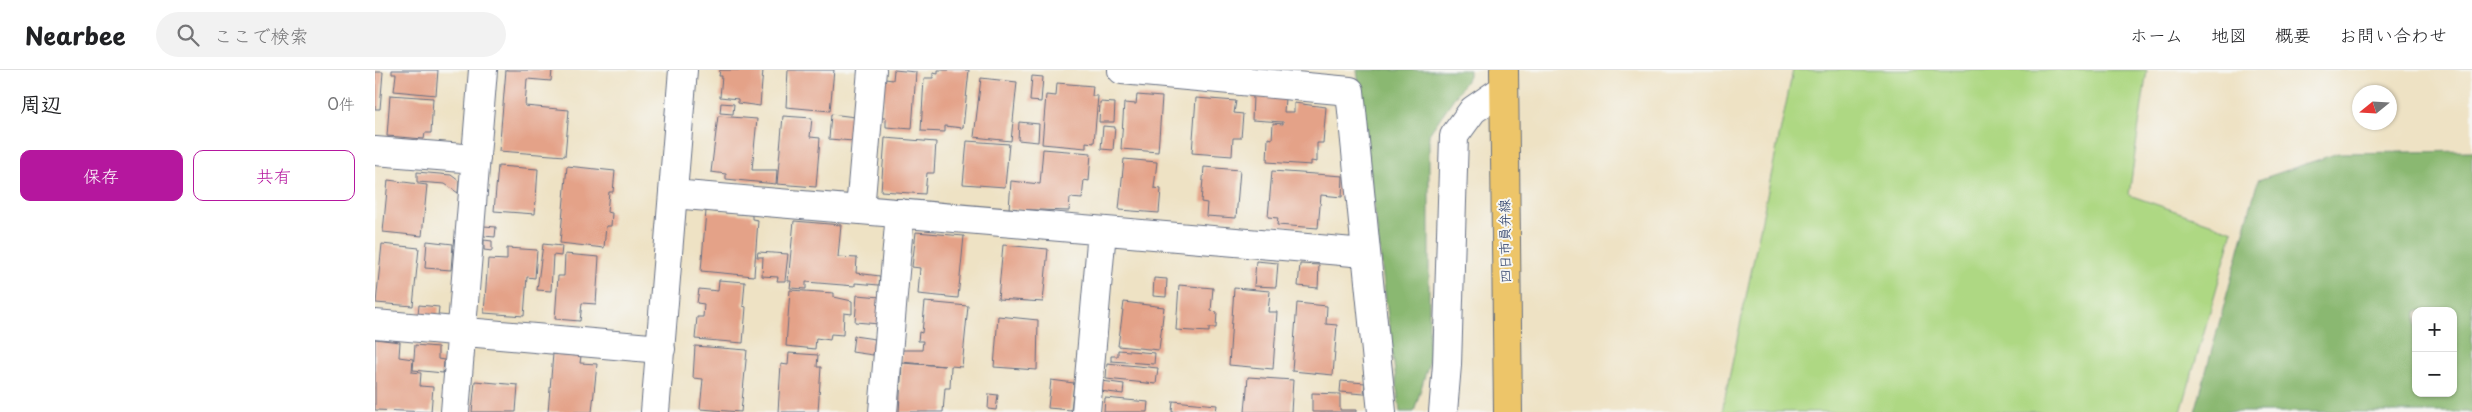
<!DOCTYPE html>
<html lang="ja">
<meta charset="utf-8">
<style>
:root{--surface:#fff;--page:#f2f2f2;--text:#202124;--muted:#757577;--line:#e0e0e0;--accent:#b5179e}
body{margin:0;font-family:"Playpen Sans","Klee One",sans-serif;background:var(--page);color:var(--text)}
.controls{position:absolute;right:15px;bottom:15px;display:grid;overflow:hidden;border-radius:10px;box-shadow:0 1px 4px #0004}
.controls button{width:45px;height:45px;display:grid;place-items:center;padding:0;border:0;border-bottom:1px solid var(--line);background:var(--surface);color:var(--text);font:25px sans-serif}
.compass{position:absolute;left:1977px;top:15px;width:45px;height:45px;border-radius:50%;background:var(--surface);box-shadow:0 1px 4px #0004;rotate:252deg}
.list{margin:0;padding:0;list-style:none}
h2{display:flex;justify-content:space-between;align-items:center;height:65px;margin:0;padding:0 20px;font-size:21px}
h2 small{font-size:16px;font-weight:400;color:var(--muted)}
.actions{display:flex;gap:10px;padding:15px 20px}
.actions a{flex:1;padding:11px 0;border:1px solid var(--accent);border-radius:10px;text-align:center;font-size:18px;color:var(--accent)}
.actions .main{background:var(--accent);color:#fff}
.icon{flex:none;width:28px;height:28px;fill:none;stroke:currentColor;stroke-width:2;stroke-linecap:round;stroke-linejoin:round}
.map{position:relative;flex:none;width:2097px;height:342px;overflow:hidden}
header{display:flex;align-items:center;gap:30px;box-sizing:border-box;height:70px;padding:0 25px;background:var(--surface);border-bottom:1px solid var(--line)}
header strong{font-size:24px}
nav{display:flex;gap:28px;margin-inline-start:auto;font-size:18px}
.search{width:350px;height:45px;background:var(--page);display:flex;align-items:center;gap:12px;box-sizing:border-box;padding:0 18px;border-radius:28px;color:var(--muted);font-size:19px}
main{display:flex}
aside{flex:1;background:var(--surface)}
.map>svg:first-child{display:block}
.green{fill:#aed883;stroke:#648470}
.forest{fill:#8ab871;stroke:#527468;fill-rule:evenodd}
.building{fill:#e4a288}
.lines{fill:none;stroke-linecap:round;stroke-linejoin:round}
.minor-casing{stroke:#656e82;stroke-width:30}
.major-casing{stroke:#656e82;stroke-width:30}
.minor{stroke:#fff;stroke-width:28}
.major{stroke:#edc569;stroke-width:28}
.labels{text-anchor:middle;stroke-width:4;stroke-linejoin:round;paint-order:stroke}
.street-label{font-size:14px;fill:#1b2f5e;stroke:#f6f6f2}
</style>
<header>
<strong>Nearbee</strong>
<div class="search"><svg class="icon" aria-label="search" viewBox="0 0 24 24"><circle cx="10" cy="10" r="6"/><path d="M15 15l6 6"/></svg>ここで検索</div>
<nav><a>ホーム</a><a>地図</a><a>概要</a><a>お問い合わせ</a></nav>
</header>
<main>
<aside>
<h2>周辺<small>0件</small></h2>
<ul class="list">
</ul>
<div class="actions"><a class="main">保存</a><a>共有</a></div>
</aside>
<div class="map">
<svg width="2097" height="342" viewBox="0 0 2097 342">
<rect width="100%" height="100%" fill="#f6f6f2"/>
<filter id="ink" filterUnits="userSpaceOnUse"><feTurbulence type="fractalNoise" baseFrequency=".02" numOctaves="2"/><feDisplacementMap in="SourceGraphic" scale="10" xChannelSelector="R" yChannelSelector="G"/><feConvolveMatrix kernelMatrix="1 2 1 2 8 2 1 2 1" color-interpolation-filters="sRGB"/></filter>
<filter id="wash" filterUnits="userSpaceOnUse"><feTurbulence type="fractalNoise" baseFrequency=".0096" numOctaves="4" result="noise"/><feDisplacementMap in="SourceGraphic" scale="20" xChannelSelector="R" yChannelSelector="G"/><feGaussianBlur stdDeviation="1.12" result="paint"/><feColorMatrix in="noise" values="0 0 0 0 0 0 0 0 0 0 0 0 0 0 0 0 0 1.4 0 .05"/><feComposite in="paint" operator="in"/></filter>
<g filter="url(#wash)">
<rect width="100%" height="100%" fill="#eee2c4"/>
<path class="green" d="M 1418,0 L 1772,0 L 1754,125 L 1858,161 L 1806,342 L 1347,342 Z"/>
<path class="forest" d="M 982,0 L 1094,0 L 1094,6 L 1054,64 L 1054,292 L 1039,342 L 1025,342 Z
M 2097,81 L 2097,342 L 1820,342 L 1883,110 L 1963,83 ZM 2041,241 L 2078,241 L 2078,323 L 2041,323 Z"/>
<g id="blocks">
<path class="building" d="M 17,0 L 63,0 L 61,25 L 19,21 L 21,4 L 17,4 Z
M 131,0 L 177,0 L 176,11 L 152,9 L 150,36 L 194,40 L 190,86 L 124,81 Z
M 345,0 L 388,0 L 385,36 L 363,33 L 363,29 L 345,27 L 347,6 L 344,6 Z
M 413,0 L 459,0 L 455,41 L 411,37 Z
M 519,0 L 541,2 L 537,59 L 511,57 L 511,48 L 507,48 L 510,9 L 518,10 Z
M 563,0 L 594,0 L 588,58 L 570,56 L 570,62 L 546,61 L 549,8 L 558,8 L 558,3 L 563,4 Z
M 0,2 L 8,2 L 5,39 L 0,39 Z
M 657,6 L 668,7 L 666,32 L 655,31 Z
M 606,8 L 642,12 L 636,71 L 599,67 Z
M 682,13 L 718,16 L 717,26 L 723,26 L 719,73 L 711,72 L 711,78 L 667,74 L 671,25 L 681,26 Z
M 15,25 L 58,28 L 56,63 L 50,63 L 49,69 L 12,66 Z
M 762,25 L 787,27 L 783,82 L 746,79 L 749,33 L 761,34 Z
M 878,26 L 910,28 L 909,42 L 919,42 L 919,33 L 951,37 L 948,73 L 942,73 L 942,92 L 936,91 L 936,95 L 892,92 L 893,68 L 897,69 L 898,53 L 908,54 L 908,52 L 877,50 Z
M 821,28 L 861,31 L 859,43 L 868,44 L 866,68 L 858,68 L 857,86 L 817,83 Z
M 725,32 L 740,33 L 739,52 L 724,52 Z
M 346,33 L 359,34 L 358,44 L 345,43 Z
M 456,44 L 480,47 L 478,71 L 454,69 Z
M 343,46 L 382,49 L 377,100 L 402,100 L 401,114 L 351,109 L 351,104 L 336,102 Z
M 408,46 L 437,48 L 435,67 L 445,68 L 441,117 L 402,114 Z
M 644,52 L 664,54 L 663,72 L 643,70 Z
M 728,56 L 740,57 L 738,80 L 726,79 Z
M 510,68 L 561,72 L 559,103 L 552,103 L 550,124 L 506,121 Z
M 592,71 L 634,74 L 630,117 L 588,114 Z
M 668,79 L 716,83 L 714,111 L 709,110 L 707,129 L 695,128 L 694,141 L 634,139 L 636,111 L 665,114 Z
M 749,89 L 782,92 L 779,118 L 786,119 L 784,143 L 744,140 Z
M 123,96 L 163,99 L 160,144 L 119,141 Z
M 192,96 L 240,101 L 238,122 L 234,122 L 232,142 L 237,143 L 236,156 L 231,156 L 229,178 L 185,173 Z
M 829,97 L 865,100 L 861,148 L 831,146 L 832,133 L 826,132 Z
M 897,101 L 968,106 L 967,127 L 946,125 L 943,158 L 902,155 L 903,148 L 893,147 Z
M 42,102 L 76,105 L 84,111 L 83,123 L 70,114 L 42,112 Z
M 13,110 L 52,115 L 47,166 L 8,162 Z
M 331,141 L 377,145 L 377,149 L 383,150 L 379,206 L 326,201 Z
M 419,151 L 466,155 L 463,187 L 482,188 L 481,203 L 505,206 L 504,215 L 480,213 L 480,216 L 431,212 L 431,219 L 415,218 L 416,211 L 413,211 Z
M 109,156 L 121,157 L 120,167 L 109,166 Z
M 541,162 L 589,166 L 583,228 L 543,224 L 545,198 L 537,197 Z
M 109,170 L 117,171 L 117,181 L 109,180 Z
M 52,171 L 78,174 L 76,200 L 50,198 Z
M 7,174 L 44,178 L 38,236 L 1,233 Z
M 168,174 L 187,176 L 186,186 L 178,185 L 176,221 L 162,220 Z
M 628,175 L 673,179 L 668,232 L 623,229 Z
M 132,178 L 162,180 L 160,208 L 152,207 L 149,246 L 109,243 L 113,189 L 132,190 Z
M 383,182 L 413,184 L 410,211 L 402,211 L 403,207 L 387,206 L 388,187 L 382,187 Z
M 190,184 L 224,187 L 221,234 L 207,233 L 205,251 L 180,249 L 183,206 L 189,206 Z
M 881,191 L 903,193 L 901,217 L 879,216 Z
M 925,194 L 944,195 L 943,218 L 923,216 Z
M 779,208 L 792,209 L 791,227 L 778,226 Z
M 344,210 L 370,212 L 368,236 L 371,237 L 368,273 L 320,269 L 322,247 L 328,247 L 329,234 L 322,233 L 324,219 L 343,221 Z
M 804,215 L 838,218 L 836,241 L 842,242 L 841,258 L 834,258 L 834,262 L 801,260 Z
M 859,218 L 895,221 L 893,242 L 902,242 L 898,299 L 854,295 Z
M 415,220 L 459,223 L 459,227 L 477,231 L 477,244 L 469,243 L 468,265 L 456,264 L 455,270 L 441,268 L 440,279 L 411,276 Z
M 482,225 L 506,227 L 504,254 L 480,252 Z
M 550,232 L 593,236 L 587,297 L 576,296 L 575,318 L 570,318 L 568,342 L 524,342 L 527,293 L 570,296 L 526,292 L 527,280 L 547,280 L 548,271 L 543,271 L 544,262 L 547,263 Z
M 749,232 L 789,237 L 784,280 L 743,276 Z
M 922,233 L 952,236 L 951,254 L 962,255 L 958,305 L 917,301 Z
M 44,235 L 64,237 L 63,246 L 43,244 Z
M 623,246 L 663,250 L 662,300 L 619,297 Z
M 479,266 L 500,269 L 498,285 L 477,282 Z
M 0,269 L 25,272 L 24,287 L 38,289 L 37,302 L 46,303 L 45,316 L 58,317 L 56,342 L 0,340 Z
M 40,275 L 63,277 L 63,289 L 69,290 L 68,303 L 38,300 Z
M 320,276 L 372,280 L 366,342 L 325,339 L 328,309 L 318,308 Z
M 743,280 L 780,283 L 779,294 L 736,291 L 736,286 L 743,286 Z
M 414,283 L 443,285 L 442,297 L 446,297 L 443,342 L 403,342 L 406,294 L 413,295 Z
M 178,284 L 206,286 L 205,293 L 222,294 L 217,342 L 173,342 Z
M 732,293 L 783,298 L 781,314 L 731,309 Z
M 873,307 L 918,310 L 916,342 L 870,342 Z
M 676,310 L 699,313 L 696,340 L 673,338 Z
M 100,311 L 143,315 L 141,342 L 97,342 Z
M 727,311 L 749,314 L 748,324 L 725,321 Z
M 966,311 L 990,313 L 989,324 L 965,322 Z
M 937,323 L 965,324 L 965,340 L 981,340 L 981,342 L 937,342 Z
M 614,324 L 623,325 L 621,340 L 613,339 Z
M 730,328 L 773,332 L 772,342 L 729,342 Z
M 798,331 L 842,335 L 841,342 L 797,342 Z"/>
</g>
</g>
<g filter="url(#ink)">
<use href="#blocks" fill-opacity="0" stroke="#656e82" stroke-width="1"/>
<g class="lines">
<g class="minor-casing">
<path id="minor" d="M 747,0 L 975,21 L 1007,342
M 0,81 L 101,89
M 298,124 L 990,183
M 485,140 L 497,0
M 0,254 L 286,279
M 80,342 L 108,0
M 280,342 L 308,0
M 508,342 L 525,143
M 711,342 L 727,161
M 1068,342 L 1072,295 L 1079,66 L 1098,40 L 1127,20"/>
</g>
<g class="major-casing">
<path id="major" d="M 1129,0 L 1133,342"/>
</g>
<use href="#minor" class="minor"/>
<use href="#major" class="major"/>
</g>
</g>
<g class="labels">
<g class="street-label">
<text transform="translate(1130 171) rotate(-91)" y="5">四日市員弁線</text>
</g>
</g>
</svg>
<div class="controls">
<button>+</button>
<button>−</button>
</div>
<svg class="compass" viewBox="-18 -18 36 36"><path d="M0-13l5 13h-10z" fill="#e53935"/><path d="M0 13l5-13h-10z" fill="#757577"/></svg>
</div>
</main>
